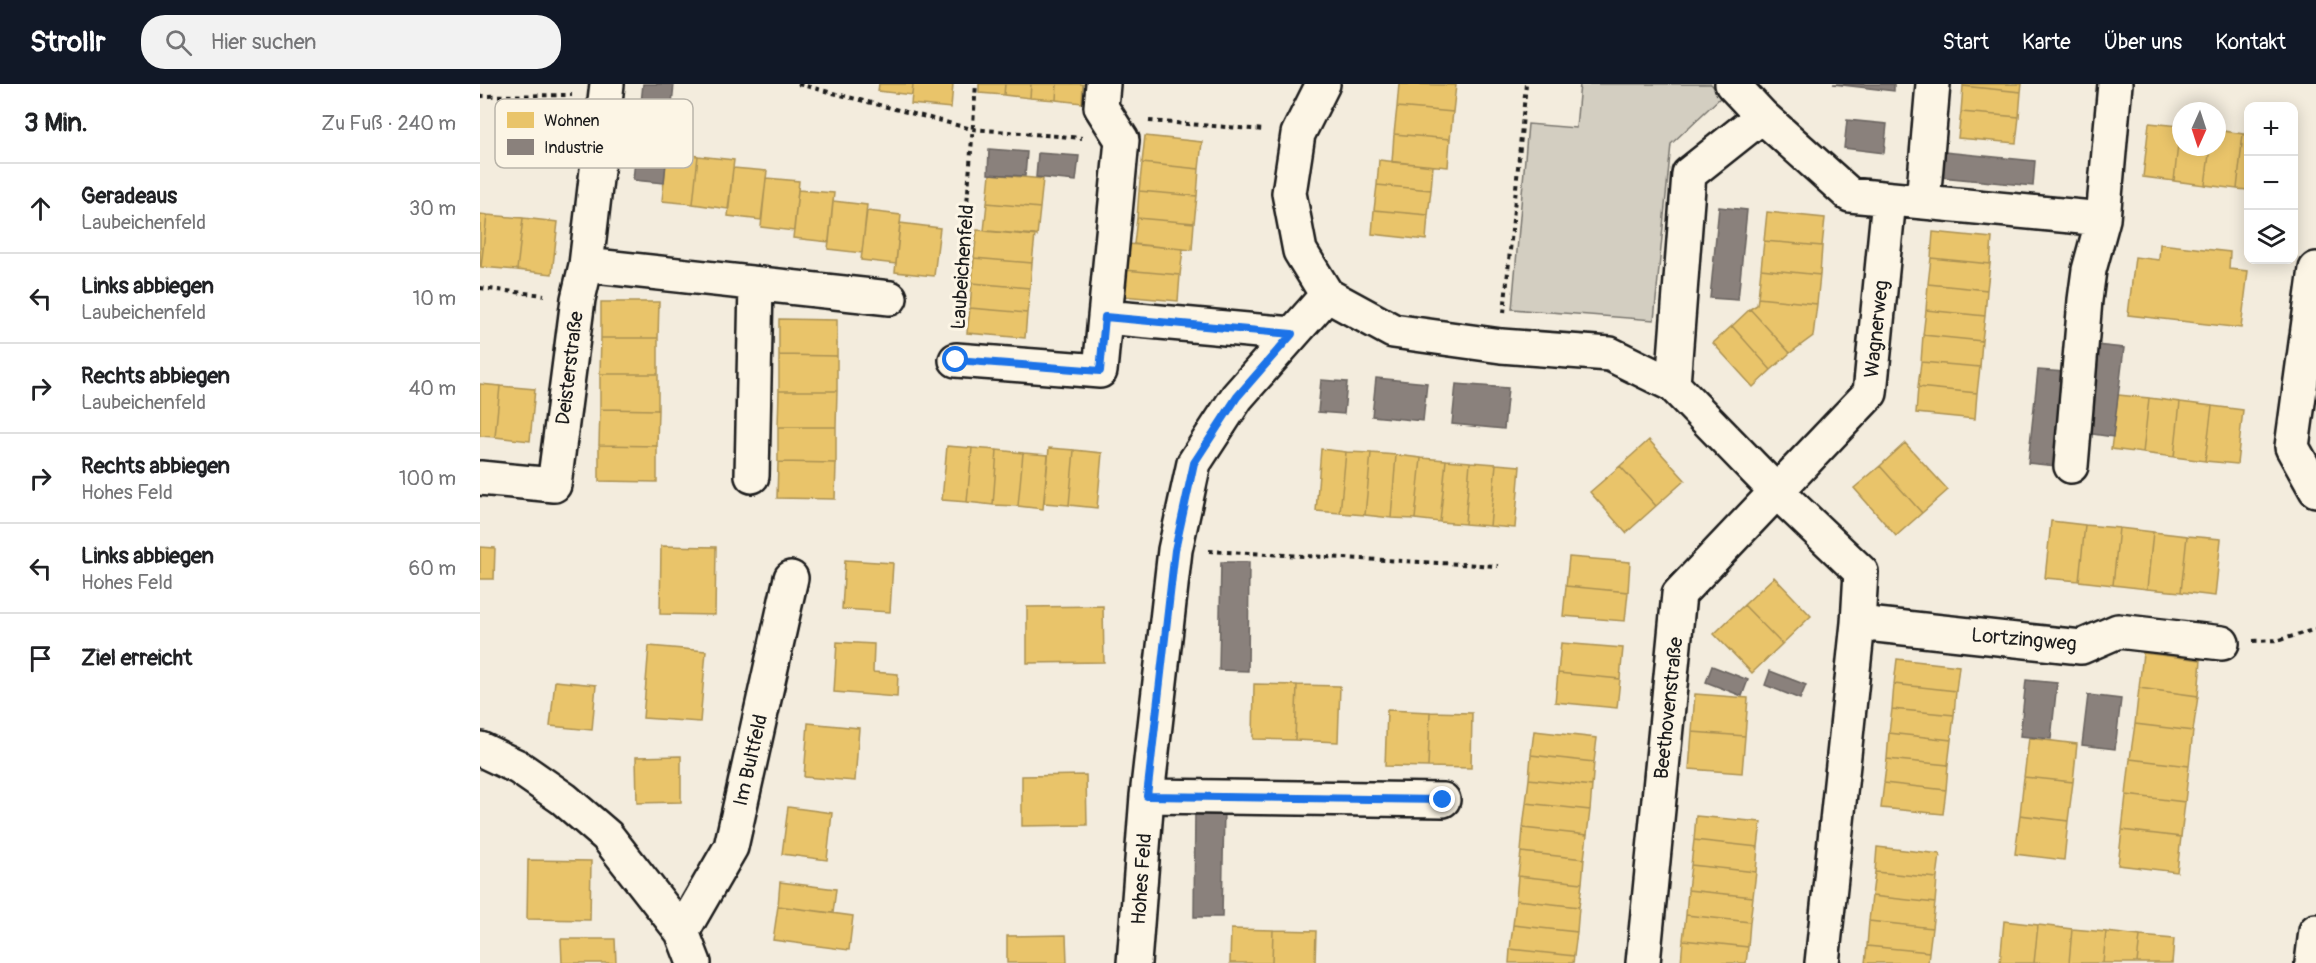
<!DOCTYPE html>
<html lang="de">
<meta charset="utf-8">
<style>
:root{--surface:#fff;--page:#f2f2f2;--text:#202124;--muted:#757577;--line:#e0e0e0;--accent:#111827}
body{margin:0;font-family:Pangolin,sans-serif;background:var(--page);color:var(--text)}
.controls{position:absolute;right:18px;top:18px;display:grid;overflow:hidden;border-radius:12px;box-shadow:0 3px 15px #0003}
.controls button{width:54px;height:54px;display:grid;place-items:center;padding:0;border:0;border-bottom:2px solid var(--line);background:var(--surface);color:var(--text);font:30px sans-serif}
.compass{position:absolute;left:1692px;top:18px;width:54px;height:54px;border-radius:50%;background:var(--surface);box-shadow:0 3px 15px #0003;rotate:183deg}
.stop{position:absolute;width:18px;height:18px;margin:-14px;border:4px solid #1a73e8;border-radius:50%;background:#fff}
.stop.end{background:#1a73e8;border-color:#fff;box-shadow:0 2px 6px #0008}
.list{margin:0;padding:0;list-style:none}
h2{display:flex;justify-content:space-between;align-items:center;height:78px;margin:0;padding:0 24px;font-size:26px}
h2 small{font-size:20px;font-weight:400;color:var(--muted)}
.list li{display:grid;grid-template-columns:39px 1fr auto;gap:18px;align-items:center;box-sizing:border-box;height:90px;padding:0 24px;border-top:2px solid var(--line)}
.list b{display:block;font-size:22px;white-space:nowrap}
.list p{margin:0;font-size:20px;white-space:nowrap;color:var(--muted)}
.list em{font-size:20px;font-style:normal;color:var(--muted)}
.icon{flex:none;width:33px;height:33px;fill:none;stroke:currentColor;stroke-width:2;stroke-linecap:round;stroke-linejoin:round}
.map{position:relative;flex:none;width:1836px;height:879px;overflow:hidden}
header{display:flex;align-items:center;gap:36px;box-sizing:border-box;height:84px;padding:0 30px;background:var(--accent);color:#fff}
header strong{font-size:28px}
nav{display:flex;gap:33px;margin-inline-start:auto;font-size:21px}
.search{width:420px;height:54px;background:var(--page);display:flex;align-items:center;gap:15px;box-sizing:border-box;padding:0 21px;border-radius:24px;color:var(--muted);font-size:22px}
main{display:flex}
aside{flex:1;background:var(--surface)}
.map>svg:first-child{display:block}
.green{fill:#d3cec1;stroke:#78756e;stroke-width:1.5}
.homes{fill:#e9c46a;stroke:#ac9253;stroke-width:1.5}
.industry{fill:#8a817c;stroke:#69635f;stroke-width:1.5}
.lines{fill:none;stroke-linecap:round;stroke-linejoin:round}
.minor-casing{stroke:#1c1c1c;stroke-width:38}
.path{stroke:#1c1c1c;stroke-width:4;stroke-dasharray:4.5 4.5;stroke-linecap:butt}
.minor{stroke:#fcf5e5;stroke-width:33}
.route{stroke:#1a73e8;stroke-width:8}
.labels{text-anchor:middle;stroke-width:6;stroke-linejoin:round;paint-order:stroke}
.street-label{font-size:20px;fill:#1c1c1c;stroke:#fcf5e5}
.key{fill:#fcf5e5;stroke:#b9b4a9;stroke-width:1.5}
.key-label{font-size:16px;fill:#1c1c1c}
</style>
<header>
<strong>Strollr</strong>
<div class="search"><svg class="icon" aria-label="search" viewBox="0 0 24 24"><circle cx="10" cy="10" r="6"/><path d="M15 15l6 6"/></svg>Hier suchen</div>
<nav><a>Start</a><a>Karte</a><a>Über uns</a><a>Kontakt</a></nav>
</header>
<main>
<aside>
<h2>3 Min.<small>Zu Fuß · 240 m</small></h2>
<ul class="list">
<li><svg class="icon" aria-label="ahead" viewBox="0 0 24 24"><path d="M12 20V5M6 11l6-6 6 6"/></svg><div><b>Geradeaus</b><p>Laubeichenfeld</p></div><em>30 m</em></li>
<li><svg class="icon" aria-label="left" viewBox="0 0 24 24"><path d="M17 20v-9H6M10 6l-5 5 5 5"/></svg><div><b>Links abbiegen</b><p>Laubeichenfeld</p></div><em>10 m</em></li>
<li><svg class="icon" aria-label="right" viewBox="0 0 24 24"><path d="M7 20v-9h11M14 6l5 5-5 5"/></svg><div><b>Rechts abbiegen</b><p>Laubeichenfeld</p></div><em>40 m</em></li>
<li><svg class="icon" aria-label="right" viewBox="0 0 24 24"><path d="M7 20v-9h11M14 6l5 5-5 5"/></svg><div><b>Rechts abbiegen</b><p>Hohes Feld</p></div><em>100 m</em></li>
<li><svg class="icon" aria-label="left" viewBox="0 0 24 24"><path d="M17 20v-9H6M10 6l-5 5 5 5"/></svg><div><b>Links abbiegen</b><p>Hohes Feld</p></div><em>60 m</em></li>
<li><svg class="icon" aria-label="arrive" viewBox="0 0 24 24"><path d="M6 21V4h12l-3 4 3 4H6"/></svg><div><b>Ziel erreicht</b></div></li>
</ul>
</aside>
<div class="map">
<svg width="1836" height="879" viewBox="0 0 1836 879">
<rect width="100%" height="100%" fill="#f3ecdd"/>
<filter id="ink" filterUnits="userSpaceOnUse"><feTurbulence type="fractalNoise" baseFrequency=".0167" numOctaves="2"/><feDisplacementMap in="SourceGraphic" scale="12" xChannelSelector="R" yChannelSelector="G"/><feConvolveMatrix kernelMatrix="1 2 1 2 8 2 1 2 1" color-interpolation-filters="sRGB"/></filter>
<g filter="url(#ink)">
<path class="green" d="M 1100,0 L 1231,0 L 1242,12 L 1191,60 L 1174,236 L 1032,225 L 1048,40 L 1096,44 Z"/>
<path class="homes" d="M 399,0 L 433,0 L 432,11 L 398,7 Z
M 433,0 L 473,0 L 471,24 L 431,20 Z
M 499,0 L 525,0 L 524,11 L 499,9 Z
M 525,0 L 551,0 L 550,14 L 524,11 Z
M 551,0 L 577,0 L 576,16 L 550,14 Z
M 577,0 L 603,0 L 602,19 L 576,16 Z
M 919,0 L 976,1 L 973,28 L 917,23 Z
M 1483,0 L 1542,0 L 1541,8 L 1483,2 Z
M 1483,2 L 1541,8 L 1539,33 L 1481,28 Z
M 917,23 L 973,28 L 970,55 L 914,50 Z
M 1481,28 L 1539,33 L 1536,59 L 1478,54 Z
M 1669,39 L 1700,42 L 1694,97 L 1663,93 Z
M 1700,42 L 1701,63 L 1730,63 L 1725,101 L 1694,97 Z
M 1737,46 L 1763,50 L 1757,105 L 1725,101 L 1730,63 L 1737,63 Z
M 914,50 L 970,55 L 968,83 L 912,78 Z
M 1763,50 L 1768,50 L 1768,106 L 1757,105 Z
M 665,52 L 722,58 L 719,85 L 662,79 Z
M 187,68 L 218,72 L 213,120 L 182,117 Z
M 218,72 L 254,76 L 248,125 L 213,120 Z
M 899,76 L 953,82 L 951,106 L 897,101 Z
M 662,79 L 719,85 L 717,112 L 659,107 Z
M 253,84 L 287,87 L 281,136 L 248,132 Z
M 510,90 L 563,95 L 560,124 L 507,119 Z
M 286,94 L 319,97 L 314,147 L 281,143 Z
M 897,101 L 951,106 L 948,131 L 894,126 Z
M 318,106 L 354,109 L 349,158 L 313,154 Z
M 659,107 L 717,112 L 714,139 L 657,134 Z
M 353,117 L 387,121 L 382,169 L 348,165 Z
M 507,119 L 560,124 L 557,152 L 504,147 Z
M 894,126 L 948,131 L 946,156 L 892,150 Z
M 387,127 L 421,131 L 416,180 L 381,176 Z
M 1287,128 L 1345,134 L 1342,162 L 1284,157 Z
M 0,130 L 7,131 L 1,183 L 0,182 Z
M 7,131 L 43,134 L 37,186 L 1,183 Z
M 43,134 L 78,138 L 72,190 L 37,186 Z
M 657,134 L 714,139 L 712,166 L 654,160 Z
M 420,139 L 460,144 L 454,192 L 415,188 Z
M 497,146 L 555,151 L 552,179 L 494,174 Z
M 1453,148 L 1512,154 L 1510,180 L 1451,174 Z
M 1284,157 L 1342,162 L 1340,191 L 1281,185 Z
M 648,160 L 703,165 L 700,191 L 645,186 Z
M 1680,160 L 1750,168 L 1749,185 L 1768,187 L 1761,244 L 1648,231 L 1655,173 L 1679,176 Z
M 494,174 L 552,179 L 550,204 L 492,199 Z
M 1451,174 L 1510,180 L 1507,206 L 1448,200 Z
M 1281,185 L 1340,191 L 1337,220 L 1278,214 Z
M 645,186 L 700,191 L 698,217 L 643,212 Z
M 492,199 L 550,204 L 547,229 L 490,224 Z
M 1448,200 L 1507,206 L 1505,232 L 1446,226 Z
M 1278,214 L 1337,220 L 1333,252 L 1310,269 L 1270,225 L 1277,221 Z
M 121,218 L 179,218 L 178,254 L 121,254 Z
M 490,224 L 547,229 L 545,254 L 487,249 Z
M 1270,225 L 1310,269 L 1291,286 L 1252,242 Z
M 1446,226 L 1505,232 L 1502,257 L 1443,251 Z
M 299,235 L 357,236 L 357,272 L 299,271 Z
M 1252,242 L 1291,286 L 1273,303 L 1233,259 Z
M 1443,251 L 1502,257 L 1500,283 L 1441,278 Z
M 121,254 L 178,254 L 178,290 L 120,290 Z
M 299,271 L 357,272 L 357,307 L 299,307 Z
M 1441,278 L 1500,283 L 1497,309 L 1438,303 Z
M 120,290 L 178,290 L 178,326 L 120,325 Z
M 0,300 L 20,302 L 15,353 L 0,352 Z
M 20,302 L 55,305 L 50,357 L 15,353 Z
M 1438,303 L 1497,309 L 1495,335 L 1436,329 Z
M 299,307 L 357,307 L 356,343 L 298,343 Z
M 1638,311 L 1669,314 L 1663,369 L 1631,365 Z
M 1669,314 L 1700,318 L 1694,373 L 1663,369 Z
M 1700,318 L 1732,322 L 1725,377 L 1694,373 Z
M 1732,322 L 1763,326 L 1757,380 L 1725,377 Z
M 120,325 L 178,326 L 177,362 L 119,361 Z
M 298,343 L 356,343 L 356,379 L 298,378 Z
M 1169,356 L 1205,396 L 1176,422 L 1140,382 Z
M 1425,359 L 1468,406 L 1442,429 L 1400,382 Z
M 119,361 L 177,362 L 177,398 L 119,397 Z
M 467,362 L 492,364 L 487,418 L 462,416 Z
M 492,364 L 517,366 L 513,421 L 487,418 Z
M 569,364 L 594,366 L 589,421 L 564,419 Z
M 841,365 L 866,368 L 860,429 L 836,427 Z
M 517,366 L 543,369 L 538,422 L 513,421 Z
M 594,366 L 622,369 L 617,424 L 589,421 Z
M 866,368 L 891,369 L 885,431 L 860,429 Z
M 543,369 L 568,371 L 563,425 L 538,422 Z
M 891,369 L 916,371 L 911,434 L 885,431 Z
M 916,371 L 941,374 L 935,435 L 911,434 Z
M 941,374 L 966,376 L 960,438 L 935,435 Z
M 966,376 L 990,378 L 985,440 L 960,438 Z
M 298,378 L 356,379 L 355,415 L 297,414 Z
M 990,378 L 1016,380 L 1010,442 L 985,440 Z
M 1016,380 L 1040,382 L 1035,444 L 1010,442 Z
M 1140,382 L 1176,422 L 1146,449 L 1110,408 Z
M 1400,382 L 1442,429 L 1416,452 L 1374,404 Z
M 1571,437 L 1605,441 L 1599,497 L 1565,494 Z
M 1605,441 L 1639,444 L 1633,501 L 1599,497 Z
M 1639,444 L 1673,448 L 1667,505 L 1633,501 Z
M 1673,448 L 1707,452 L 1701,508 L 1667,505 Z
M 1707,452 L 1741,455 L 1735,512 L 1701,508 Z
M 181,462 L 236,463 L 235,531 L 180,530 Z
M 0,463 L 15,464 L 14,495 L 0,495 Z
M 1089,473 L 1150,478 L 1148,508 L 1086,502 Z
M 365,476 L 413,479 L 410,528 L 362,525 Z
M 1294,493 L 1331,532 L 1302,560 L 1264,521 Z
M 1086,502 L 1148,508 L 1145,537 L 1083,532 Z
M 1264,521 L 1302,560 L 1272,589 L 1234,550 Z
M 623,522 L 624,578 L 547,579 L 547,523 Z
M 357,558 L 394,560 L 393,588 L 418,590 L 417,613 L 354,608 Z
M 1081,559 L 1143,564 L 1140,595 L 1078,589 Z
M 169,562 L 226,567 L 220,638 L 163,634 Z
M 1663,569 L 1721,576 L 1718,612 L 1659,604 Z
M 1417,575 L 1479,582 L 1476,607 L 1414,600 Z
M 1078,589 L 1140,595 L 1137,624 L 1075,618 Z
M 75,597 L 116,601 L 112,646 L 70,642 Z
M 774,600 L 817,601 L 815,656 L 773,655 Z
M 1414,600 L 1476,607 L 1474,631 L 1412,625 Z
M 817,601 L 860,602 L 858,658 L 815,656 Z
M 1659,604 L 1718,612 L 1713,647 L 1655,640 Z
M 1215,610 L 1268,614 L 1265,652 L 1212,648 Z
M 1412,625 L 1474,631 L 1471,656 L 1409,649 Z
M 907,626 L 950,628 L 948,683 L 905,682 Z
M 950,628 L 992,629 L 991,684 L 948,683 Z
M 328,639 L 379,644 L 375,697 L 324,693 Z
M 1655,640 L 1713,647 L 1709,682 L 1650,675 Z
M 1054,647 L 1117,654 L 1114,678 L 1051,671 Z
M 1212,648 L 1265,652 L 1262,689 L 1209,685 Z
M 1409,649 L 1471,656 L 1468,681 L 1407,675 Z
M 1549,654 L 1597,660 L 1593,698 L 1544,693 Z
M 1051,671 L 1114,678 L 1112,702 L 1049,695 Z
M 201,672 L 201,718 L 157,719 L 156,673 Z
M 1407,675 L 1468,681 L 1466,706 L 1404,699 Z
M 1650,675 L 1709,682 L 1705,718 L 1646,711 Z
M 606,691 L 607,741 L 542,742 L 542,692 Z
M 1544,693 L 1593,698 L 1588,737 L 1540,731 Z
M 1049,695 L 1112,702 L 1110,726 L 1046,719 Z
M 1404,699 L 1466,706 L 1463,730 L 1401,724 Z
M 1646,711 L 1705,718 L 1701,753 L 1642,746 Z
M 1046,719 L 1110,726 L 1107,751 L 1043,744 Z
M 308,723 L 352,729 L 347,776 L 302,770 Z
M 1540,731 L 1588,737 L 1584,776 L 1535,770 Z
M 1216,732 L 1281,738 L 1278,763 L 1214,756 Z
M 1043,744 L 1107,751 L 1104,775 L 1041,768 Z
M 1642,746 L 1701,753 L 1697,788 L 1638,781 Z
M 1214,756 L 1278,763 L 1276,788 L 1211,781 Z
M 1397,763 L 1460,770 L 1457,794 L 1395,788 Z
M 1041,768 L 1104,775 L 1102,799 L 1038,792 Z
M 48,776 L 111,777 L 110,836 L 47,835 Z
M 1211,781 L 1276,788 L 1273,813 L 1208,806 Z
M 1395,788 L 1457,794 L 1455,819 L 1392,812 Z
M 1038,792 L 1102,799 L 1099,823 L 1036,816 Z
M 300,798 L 356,805 L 353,829 L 298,822 Z
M 1208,806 L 1273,813 L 1270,838 L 1206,831 Z
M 1392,812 L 1455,819 L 1452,844 L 1389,837 Z
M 1036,816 L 1099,823 L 1097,848 L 1033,841 Z
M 298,822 L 373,832 L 369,866 L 293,856 Z
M 1206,831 L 1270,838 L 1268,863 L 1203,856 Z
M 1389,837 L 1452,844 L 1449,868 L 1387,862 Z
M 1524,837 L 1558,841 L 1554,879 L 1520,879 Z
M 1033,841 L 1097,848 L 1094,872 L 1030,865 Z
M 1558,841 L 1592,845 L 1589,879 L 1554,879 Z
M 751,845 L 793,846 L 792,879 L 750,879 Z
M 1592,845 L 1626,848 L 1623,879 L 1589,879 Z
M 793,846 L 836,847 L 835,879 L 792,879 Z
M 1626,848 L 1660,852 L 1657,879 L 1623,879 Z
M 586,851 L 587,879 L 527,879 L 527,852 Z
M 1660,852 L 1694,855 L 1692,879 L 1657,879 Z
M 81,855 L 135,855 L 136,879 L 82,879 Z
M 1203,856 L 1268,863 L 1266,879 L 1201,879 Z
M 1387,862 L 1449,868 L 1448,879 L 1385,879 Z
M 1030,865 L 1094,872 L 1093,879 L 1029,879 Z"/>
<path class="industry" d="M 163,0 L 194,0 L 184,99 L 153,96 Z
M 1353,0 L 1414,0 L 1414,7 Z
M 1367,36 L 1407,40 L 1404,69 L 1364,64 Z
M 509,65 L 547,68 L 545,92 L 508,90 Z
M 1464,68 L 1555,77 L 1553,102 L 1461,93 Z
M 558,69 L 599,72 L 596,97 L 556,93 Z
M 1239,123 L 1267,126 L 1258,216 L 1230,214 Z
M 1616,261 L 1644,264 L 1633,353 L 1606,349 Z
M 1558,286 L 1585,288 L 1576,382 L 1548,379 Z
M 896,294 L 947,299 L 943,337 L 892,332 Z
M 841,296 L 867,298 L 864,330 L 838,328 Z
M 976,300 L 1028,304 L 1024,345 L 972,340 Z
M 741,478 L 769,478 L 768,587 L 739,586 Z
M 1232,582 L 1268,596 L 1262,612 L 1226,598 Z
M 1290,587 L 1326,601 L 1320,615 L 1285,601 Z
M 1546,596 L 1577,599 L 1571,655 L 1540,652 Z
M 1608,611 L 1641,615 L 1635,665 L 1602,661 Z
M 715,724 L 744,724 L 742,833 L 714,833 Z"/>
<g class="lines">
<g class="minor-casing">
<path id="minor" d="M 623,0 L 621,23 L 642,56 L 625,233 L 812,250
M 843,0 L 818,50 L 809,109 L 820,167 L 847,211 L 913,247 L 1021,262 L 1130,270 L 1193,301 L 1296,407 L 1381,488 L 1378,539 L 1342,879
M 1252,0 L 1282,32
M 1443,118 L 1453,0
M 106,181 L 410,214
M 1836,185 L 1812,363 L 1836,406
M 476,276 L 620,287 L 625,233
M 1193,301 L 1209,90 L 1282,32 L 1370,111 L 1623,135
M 1591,382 L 1605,216 L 1609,186 L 1623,135 L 1635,0
M 272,392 L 276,200
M 0,394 L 74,401 L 98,215 L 106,181 L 127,0
M 1378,539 L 1601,563 L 1638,547 L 1742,559
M 0,665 L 38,683 L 84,715 L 127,752 L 202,848 L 214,879
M 667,712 L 963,716
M 202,848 L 251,763 L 311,494
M 654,879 L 667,712 L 695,466 L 714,379 L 757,313 L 847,211
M 1163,879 L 1199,510 L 1390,309 L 1409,115
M 1832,879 L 1836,847"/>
</g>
<path class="path" d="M 318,0 L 492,45 L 602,54
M 0,12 L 92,11
M 669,37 L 785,46
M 0,204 L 64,211
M 1024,229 L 1046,0
M 478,242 L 496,0
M 729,467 L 1018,482
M 1773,557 L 1800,556 L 1836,545"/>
<use href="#minor" class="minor"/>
</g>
</g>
<g class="lines" filter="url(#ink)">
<path class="route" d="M 476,276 L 620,287 L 625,233 L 812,250 L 757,313 L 714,379 L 695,466 L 667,712 L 963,716"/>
</g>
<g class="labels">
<g class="street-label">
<text transform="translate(482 183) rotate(-86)" y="7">Laubeichenfeld</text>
<text transform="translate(1396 245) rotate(-84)" y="7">Wagnerweg</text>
<text transform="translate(89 284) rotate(-83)" y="7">Deisterstraße</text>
<text transform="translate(1544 555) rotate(5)" y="7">Lortzingweg</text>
<text transform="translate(1188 624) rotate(-84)" y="7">Beethovenstraße</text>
<text transform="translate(270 676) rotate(-77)" y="7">Im Bultfeld</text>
<text transform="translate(661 795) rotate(-86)" y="7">Hohes Feld</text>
</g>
</g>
<rect x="15" y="15" width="198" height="69" rx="9" class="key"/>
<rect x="27" y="28" width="27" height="16" fill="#e9c46a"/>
<rect x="27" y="55" width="27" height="16" fill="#8a817c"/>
<g class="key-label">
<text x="64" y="42">Wohnen</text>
<text x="64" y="69">Industrie</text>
</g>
</svg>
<div class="controls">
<button>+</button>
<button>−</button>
<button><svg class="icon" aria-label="layers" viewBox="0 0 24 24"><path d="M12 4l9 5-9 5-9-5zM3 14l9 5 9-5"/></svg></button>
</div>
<svg class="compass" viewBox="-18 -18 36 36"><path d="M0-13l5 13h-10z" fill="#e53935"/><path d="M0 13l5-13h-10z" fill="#757577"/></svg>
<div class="stop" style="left:476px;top:276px"></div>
<div class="stop end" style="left:963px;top:716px"></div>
</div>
</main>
